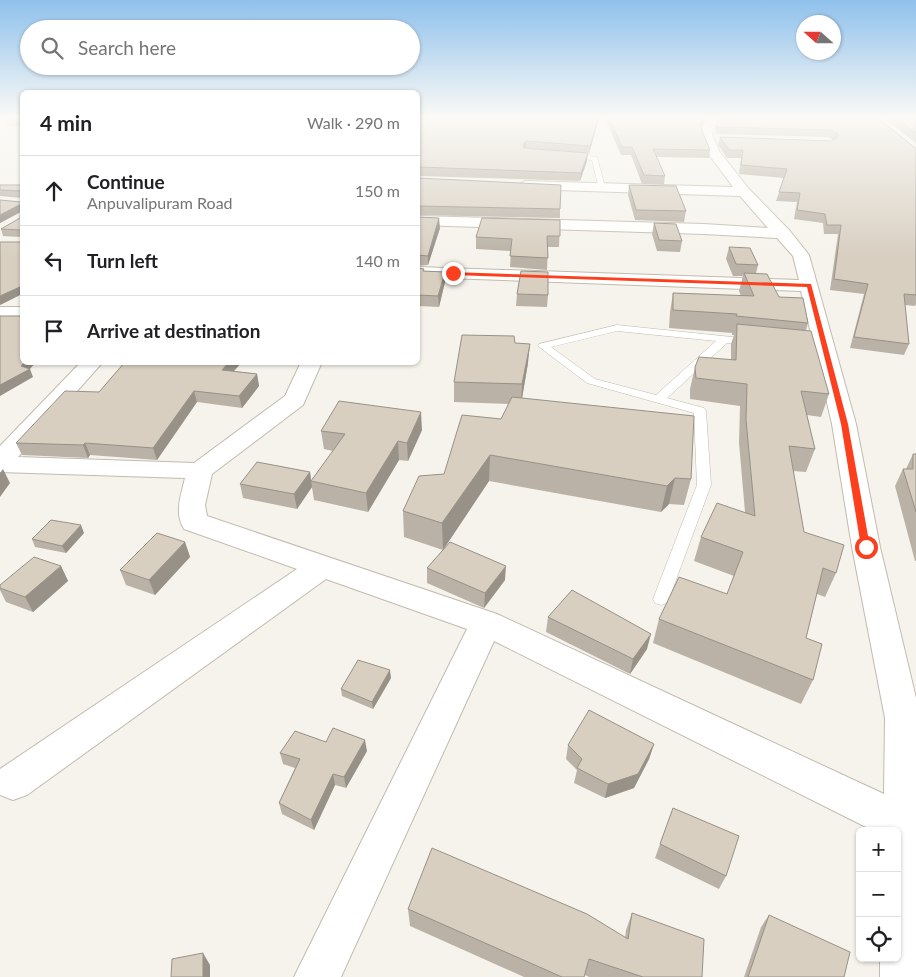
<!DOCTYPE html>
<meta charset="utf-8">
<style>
:root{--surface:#fff;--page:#f2f2f2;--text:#202124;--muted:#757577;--line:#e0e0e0}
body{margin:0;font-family:Lato,sans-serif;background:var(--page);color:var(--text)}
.controls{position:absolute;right:15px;bottom:15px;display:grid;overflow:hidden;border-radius:8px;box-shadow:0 1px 4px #0004}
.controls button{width:45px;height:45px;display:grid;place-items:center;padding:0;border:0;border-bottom:1px solid var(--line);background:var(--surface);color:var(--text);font:25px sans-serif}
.compass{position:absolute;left:796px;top:15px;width:45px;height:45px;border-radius:50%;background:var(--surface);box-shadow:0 1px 4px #0004;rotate:291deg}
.stop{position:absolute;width:15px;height:15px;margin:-11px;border:4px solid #fc3f1d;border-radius:50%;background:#fff}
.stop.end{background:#fc3f1d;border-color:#fff;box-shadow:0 1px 5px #0008}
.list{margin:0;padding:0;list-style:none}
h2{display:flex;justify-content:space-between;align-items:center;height:65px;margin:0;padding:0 20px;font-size:21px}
h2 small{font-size:16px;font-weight:400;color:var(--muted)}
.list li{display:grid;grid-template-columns:32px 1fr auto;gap:15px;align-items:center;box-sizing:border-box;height:70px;padding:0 20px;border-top:1px solid var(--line)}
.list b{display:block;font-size:19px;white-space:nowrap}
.list p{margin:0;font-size:16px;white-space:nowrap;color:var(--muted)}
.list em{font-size:16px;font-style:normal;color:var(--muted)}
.icon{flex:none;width:28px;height:28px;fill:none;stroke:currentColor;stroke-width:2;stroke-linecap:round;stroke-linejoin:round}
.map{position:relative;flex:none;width:916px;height:977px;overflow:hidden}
.search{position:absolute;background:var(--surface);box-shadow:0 1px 4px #0004;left:20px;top:20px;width:400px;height:55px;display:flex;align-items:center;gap:12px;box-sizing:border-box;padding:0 18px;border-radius:28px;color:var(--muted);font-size:19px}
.panel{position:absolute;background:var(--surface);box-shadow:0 1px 4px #0004;left:20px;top:90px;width:400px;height:275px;border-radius:8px}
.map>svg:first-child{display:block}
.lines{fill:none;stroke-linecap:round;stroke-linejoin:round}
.lane-casing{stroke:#c2bbae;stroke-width:1}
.street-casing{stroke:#c2bbae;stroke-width:2}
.lane{fill:#fff;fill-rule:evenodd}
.street{fill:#fff;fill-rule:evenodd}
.wall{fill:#bab2a6}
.shaded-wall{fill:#979187}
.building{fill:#d8cfc1;stroke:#979187}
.route{fill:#fc3f1d}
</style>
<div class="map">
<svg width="916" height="977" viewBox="0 0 916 977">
<rect width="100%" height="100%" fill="#f6f3ec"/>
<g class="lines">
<g class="lane-casing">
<path id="lane" d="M 569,154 L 597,157 L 606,191 L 599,189 L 592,160 L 567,157 L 567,155 Z
M 617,325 L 751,339 L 756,342 L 751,345 L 727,343 L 667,398 L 704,408 L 706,411 L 711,485 L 669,599 L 667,603 L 661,605 L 655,603 L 653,599 L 697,485 L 694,413 L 587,383 L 538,346 L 539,344 ZM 617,331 L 716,341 L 656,395 L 595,379 L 551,347 Z"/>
</g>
<g class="street-casing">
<path id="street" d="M 707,118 L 718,118 L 712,134 L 719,151 L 749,189 L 790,231 L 809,255 L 856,424 L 880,547 L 916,698 L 916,977 L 880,977 L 880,958 L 897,958 L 897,831 L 874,831 L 494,641 L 341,977 L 294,977 L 467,629 L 326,579 L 27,795 L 13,800 L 0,795 L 0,769 L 297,569 L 184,529 C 174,513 181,495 185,478 L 0,472 L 0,446 L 81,362 L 103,362 L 18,457 L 194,463 L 285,396 L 301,362 L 322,362 L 303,405 L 212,474 L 205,505 L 207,516 L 497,614 L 884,794 L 885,718 L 852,547 L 832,424 L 801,291 L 418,277 L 418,267 L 799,280 L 793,256 L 777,238 L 704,234 L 418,225 L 418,216 L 704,224 L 768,228 L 740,196 L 525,189 L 518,185 L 525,181 L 733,187 L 707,152 L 700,134 Z
M 0,307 L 22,307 L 22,319 L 0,319 Z"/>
</g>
<use href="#lane" class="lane"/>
<use href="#street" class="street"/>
</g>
<path class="wall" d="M 5,118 L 22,118 L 22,127 L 8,126 Z
M 418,118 L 599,118 L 589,154 L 587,154 L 587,161 L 580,181 L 418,176 Z
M 605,118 L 705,118 L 701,128 L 710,150 L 709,158 L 656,157 L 665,176 L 664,184 L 642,184 L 631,155 L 621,155 Z
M 878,118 L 914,147 L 916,148 L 916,304 L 915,306 L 905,305 L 909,344 L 904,355 L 850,348 L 864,294 L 830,290 L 838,234 L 824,234 L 823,223 L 794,219 L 797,202 L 776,201 L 784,178 L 739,174 L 741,158 L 727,158 L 718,145 L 720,137 L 831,141 L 833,140 L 829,137 L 715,134 L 716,127 Z
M 884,118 L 916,118 L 916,143 Z
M 418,178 L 560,209 L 560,218 L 418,215 Z
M 0,185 L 22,185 L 22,294 L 0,305 L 0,242 L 21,242 L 21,237 L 3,236 L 1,229 L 20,218 L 21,212 L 0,223 L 0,200 L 21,202 L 21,198 L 0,196 Z
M 629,185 L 686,211 L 684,222 L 635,220 L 628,195 Z
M 418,217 L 440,228 L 428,265 L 418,266 Z
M 560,220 L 559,247 L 548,247 L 547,270 L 510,267 L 511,251 L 476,249 L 476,237 Z
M 654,223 L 682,241 L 680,252 L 657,251 L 652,234 Z
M 729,247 L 758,265 L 756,273 L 779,297 L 808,323 L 806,330 L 829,394 L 821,417 L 807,415 L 815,449 L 806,472 L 793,471 L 804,532 L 836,573 L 825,597 L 817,594 L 806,638 L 813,680 L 801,704 L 653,643 L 659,619 L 727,594 L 734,576 L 694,561 L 701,537 L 745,512 L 739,443 L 740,406 L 690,399 L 690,389 L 695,367 L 731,360 L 731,344 L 734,335 L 732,335 L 732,333 L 669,328 L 670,312 L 673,293 L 741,296 L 739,291 L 743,276 L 733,276 L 726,259 Z
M 418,268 L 424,271 L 445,272 L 445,282 L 439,307 L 418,306 Z
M 517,294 L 548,295 L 547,307 L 516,306 Z
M 515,343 L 528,363 L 522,399 L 691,479 L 684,505 L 669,504 L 661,512 L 489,481 L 443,550 L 404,537 L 403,511 L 444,474 L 501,419 L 509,404 L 454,402 L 454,382 Z
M 125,362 L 242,362 L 234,371 L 257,374 L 259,386 L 242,408 L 197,402 L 157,460 L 90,455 L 88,458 L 22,455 L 16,443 L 99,392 Z
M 422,430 L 408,461 L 399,460 L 368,512 L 314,500 L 311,481 L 333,451 L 324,449 L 321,431 Z
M 913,454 L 916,454 L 916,561 L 915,561 L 895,486 L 903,469 L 906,469 Z
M 310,472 L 312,487 L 297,509 L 243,498 L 240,484 Z
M 84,533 L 66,553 L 35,547 L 32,539 Z
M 185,542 L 190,557 L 155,595 L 126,585 L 120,570 Z
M 61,566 L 68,581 L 33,612 L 6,602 L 0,590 L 0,585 Z
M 427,568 L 505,580 L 484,608 L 427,583 Z
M 548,617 L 647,649 L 630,674 L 546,632 Z
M 391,678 L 373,709 L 342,696 L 341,689 Z
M 326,742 L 367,751 L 346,788 L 335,785 L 314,830 L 282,814 L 279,803 L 295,768 L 283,764 L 280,753 Z
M 654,744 L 649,759 L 634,788 L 605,798 L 574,783 L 577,770 L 566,759 L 568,745 Z
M 673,808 L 726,876 L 719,889 L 655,858 Z
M 408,909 L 625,938 L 626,930 L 632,913 L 702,977 L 589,977 L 585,975 L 584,977 L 524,977 L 410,926 Z
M 769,915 L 844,977 L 744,977 L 761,927 Z"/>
<path class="shaded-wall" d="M 598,118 L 599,118 L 589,154 L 590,146 Z
M 703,118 L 705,118 L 698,133 L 700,126 Z
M 527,141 L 526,149 L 522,152 L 523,144 Z
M 588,153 L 587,161 L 580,181 L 581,173 Z
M 21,204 L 22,211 L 0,223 L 0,215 Z
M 439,218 L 440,228 L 428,265 L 428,256 Z
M 445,272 L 445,282 L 439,307 L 438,296 Z
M 22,286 L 22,294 L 0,305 L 0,296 Z
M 530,344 L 528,363 L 521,404 L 522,384 Z
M 25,362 L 36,362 L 30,369 L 33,377 L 0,396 L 0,385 Z
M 229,362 L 242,362 L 224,382 L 222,370 Z
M 257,374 L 259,386 L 242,408 L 239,396 Z
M 194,391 L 197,402 L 157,460 L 153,448 Z
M 421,412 L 422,430 L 408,461 L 407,443 Z
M 398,441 L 399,460 L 368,512 L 366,493 Z
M 85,443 L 90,455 L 88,458 L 83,445 Z
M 490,455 L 489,481 L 443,550 L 442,523 Z
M 3,469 L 10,483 L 0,497 L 0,473 Z
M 310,472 L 312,487 L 297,509 L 294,494 Z
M 675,478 L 669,504 L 661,512 L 667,486 Z
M 81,525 L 84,533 L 66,553 L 62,546 Z
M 185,542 L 190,557 L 155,595 L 149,580 Z
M 61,566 L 68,581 L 33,612 L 25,597 Z
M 506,566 L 505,580 L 484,608 L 485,593 Z
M 651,634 L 647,649 L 630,674 L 633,659 Z
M 390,670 L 391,678 L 373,709 L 372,702 Z
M 365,740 L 367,751 L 346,788 L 344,777 Z
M 654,744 L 649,759 L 634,788 L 605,798 L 608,784 Z
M 333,774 L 335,785 L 314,830 L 311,820 Z
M 203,953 L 210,965 L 210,977 L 203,977 Z"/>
<path class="building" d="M 418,118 L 598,118 L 590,146 L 527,141 L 523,144 L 524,148 L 588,153 L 581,173 L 418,167 Z
M 609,118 L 703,118 L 700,126 L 710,150 L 653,149 L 665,176 L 644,175 L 632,147 L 622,147 Z
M 719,118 L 878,118 L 914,147 L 916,148 L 916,295 L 904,294 L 909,344 L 854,337 L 868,284 L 834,279 L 841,225 L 827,225 L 825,214 L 797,210 L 800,193 L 779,192 L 787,169 L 741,165 L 743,150 L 729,150 L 720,137 L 831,141 L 838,137 L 838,134 L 831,130 L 716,127 Z
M 896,118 L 916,118 L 916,133 Z
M 418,178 L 561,185 L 560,209 L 418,206 Z
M 0,185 L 22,185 L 22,286 L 0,296 L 0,242 L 21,242 L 21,230 L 1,229 L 20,218 L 21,204 L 0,215 L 0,200 L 21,202 L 21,191 L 0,190 Z
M 629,185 L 676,186 L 686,211 L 636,210 Z
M 418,217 L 439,218 L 428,256 L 418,255 Z
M 482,218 L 560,220 L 560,236 L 547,236 L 548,258 L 510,256 L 512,239 L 476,237 Z
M 654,223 L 676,224 L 682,241 L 659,240 Z
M 729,247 L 750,248 L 758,265 L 736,264 Z
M 418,268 L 424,269 L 423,271 L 445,272 L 438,296 L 418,295 Z
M 521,271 L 548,272 L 548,295 L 517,294 Z
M 744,273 L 767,274 L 779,297 L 803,298 L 808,323 L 736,316 L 737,314 L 673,310 L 673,293 L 754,296 Z
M 0,316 L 22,316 L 22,362 L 25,362 L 21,366 L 30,369 L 0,385 Z
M 737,324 L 811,331 L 829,394 L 801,391 L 815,449 L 789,446 L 804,532 L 844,545 L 836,573 L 823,568 L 806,638 L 822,644 L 813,680 L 659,619 L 679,577 L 727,594 L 743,552 L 701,537 L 717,503 L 755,516 L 746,420 L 747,384 L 696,378 L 695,367 L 699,357 L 736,360 Z
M 462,335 L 514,336 L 515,343 L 530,344 L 522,384 L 454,382 Z
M 125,362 L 229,362 L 222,370 L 257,374 L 239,396 L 194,391 L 153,448 L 85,443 L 83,445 L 16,443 L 65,391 L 99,392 Z
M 512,397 L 694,416 L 691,479 L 675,478 L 667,486 L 490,455 L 442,523 L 403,511 L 419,476 L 444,474 L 462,415 L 501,419 Z
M 339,401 L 421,412 L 407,443 L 398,441 L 366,493 L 311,481 L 345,434 L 321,431 Z
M 913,454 L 916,454 L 916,512 L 903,469 L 913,469 Z
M 257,462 L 310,472 L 294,494 L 240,484 Z
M 51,520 L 81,525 L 62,546 L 32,539 Z
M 157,533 L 185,542 L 149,580 L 120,570 Z
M 450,542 L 506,566 L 485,593 L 427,568 Z
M 34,557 L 61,566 L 25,597 L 0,588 L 0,585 Z
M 572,590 L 651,634 L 633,659 L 548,617 Z
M 358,660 L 390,670 L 372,702 L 341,689 Z
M 589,710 L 654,744 L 638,774 L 608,784 L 577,768 L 582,759 L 568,745 Z
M 333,728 L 365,740 L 344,777 L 333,774 L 311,820 L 279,803 L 300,759 L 280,753 L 295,731 L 326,742 Z
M 673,808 L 739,836 L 726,876 L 660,844 Z
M 432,848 L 587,914 L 628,939 L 632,913 L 704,939 L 702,977 L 643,977 L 589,959 L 584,977 L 562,977 L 408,909 Z
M 769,915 L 850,952 L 844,977 L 748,977 Z
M 203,953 L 203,977 L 171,977 L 172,959 Z"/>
<linearGradient id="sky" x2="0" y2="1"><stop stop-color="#8fc1ec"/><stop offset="0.46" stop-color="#fbfaf6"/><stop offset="1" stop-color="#fbfaf6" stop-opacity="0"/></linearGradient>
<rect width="916" height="255" fill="url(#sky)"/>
<path class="route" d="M 451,272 L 811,284 L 848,424 L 870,547 L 869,549 L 866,550 L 861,547 L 841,424 L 807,287 L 453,275 Z"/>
</svg>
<div class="controls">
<button>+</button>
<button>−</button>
<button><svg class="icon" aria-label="locate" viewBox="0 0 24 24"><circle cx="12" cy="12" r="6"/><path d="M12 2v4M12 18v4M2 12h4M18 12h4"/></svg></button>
</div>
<svg class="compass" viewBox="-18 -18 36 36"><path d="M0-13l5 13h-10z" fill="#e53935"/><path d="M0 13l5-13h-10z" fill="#757577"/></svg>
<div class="stop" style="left:866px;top:547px"></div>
<div class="stop end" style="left:453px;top:273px"></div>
<div class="search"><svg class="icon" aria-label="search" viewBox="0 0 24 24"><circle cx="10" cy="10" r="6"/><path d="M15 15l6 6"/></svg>Search here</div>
<section class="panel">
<h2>4 min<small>Walk · 290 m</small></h2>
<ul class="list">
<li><svg class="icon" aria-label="ahead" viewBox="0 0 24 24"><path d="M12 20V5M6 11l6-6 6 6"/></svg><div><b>Continue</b><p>Anpuvalipuram Road</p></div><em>150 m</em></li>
<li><svg class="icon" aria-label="left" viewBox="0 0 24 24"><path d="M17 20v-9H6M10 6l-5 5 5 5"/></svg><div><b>Turn left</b></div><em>140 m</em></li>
<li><svg class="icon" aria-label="arrive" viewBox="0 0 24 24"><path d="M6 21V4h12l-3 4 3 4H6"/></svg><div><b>Arrive at destination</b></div></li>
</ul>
</section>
</div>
